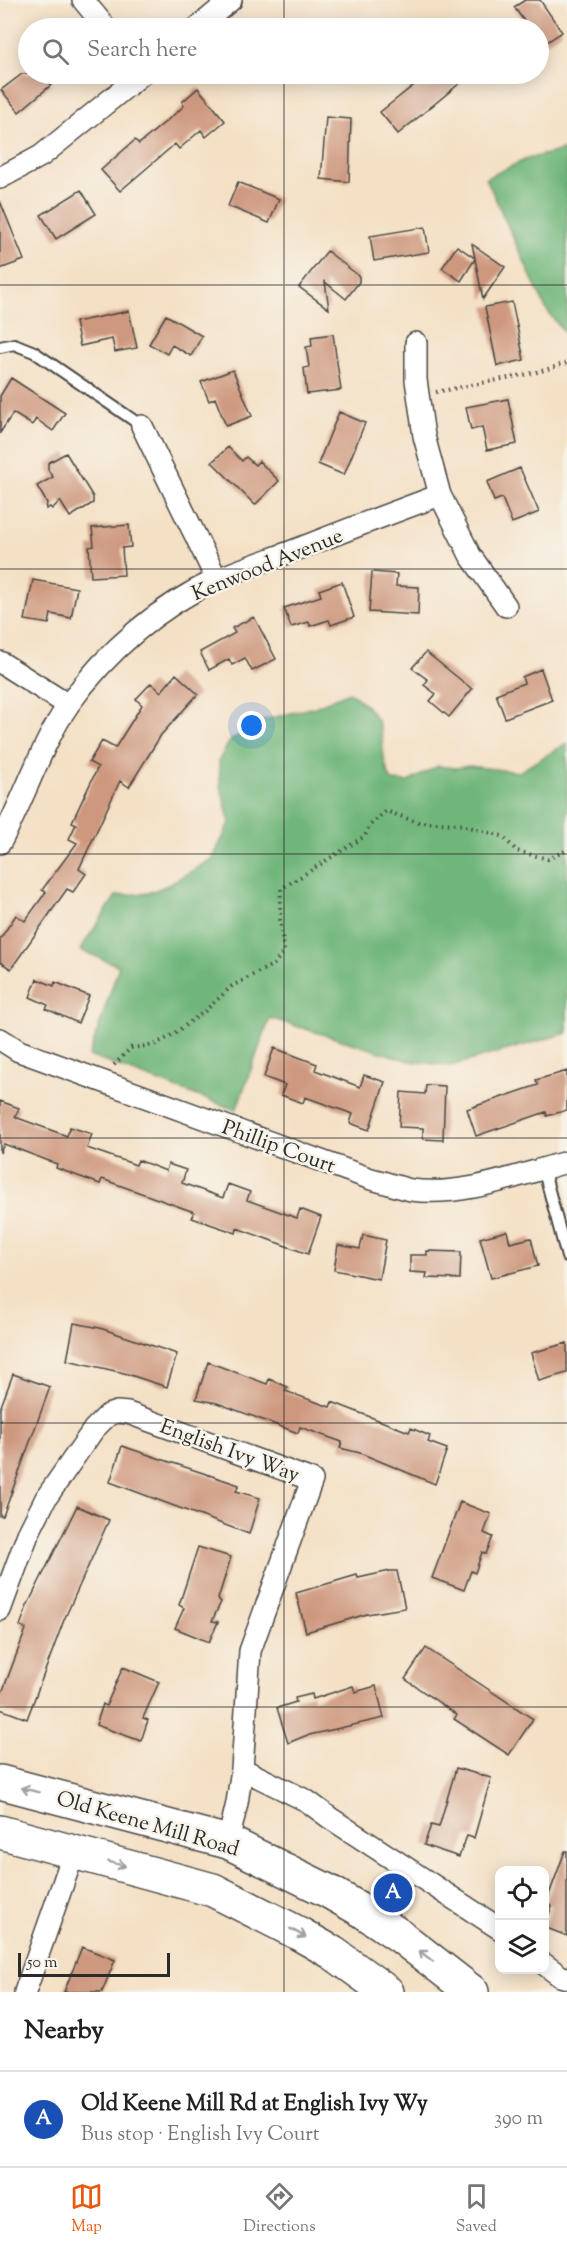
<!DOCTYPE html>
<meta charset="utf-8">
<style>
:root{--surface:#fff;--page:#f6f6f6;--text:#222;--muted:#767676;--line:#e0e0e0;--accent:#ea580c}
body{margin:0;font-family:"Sorts Mill Goudy",serif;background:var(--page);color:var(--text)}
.controls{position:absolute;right:18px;bottom:18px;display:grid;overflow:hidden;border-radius:12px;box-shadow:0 3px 15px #0003}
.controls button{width:54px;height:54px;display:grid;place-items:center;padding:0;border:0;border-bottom:2px solid var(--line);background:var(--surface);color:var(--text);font:30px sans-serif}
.scale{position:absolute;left:18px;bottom:15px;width:152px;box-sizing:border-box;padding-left:6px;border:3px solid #2b2b2b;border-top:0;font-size:16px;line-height:21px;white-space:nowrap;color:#2b2b2b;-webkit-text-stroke:4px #f7f3e8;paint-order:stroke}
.you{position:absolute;left:252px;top:726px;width:21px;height:21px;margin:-15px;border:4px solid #fff;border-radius:50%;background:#1a73e8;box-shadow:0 0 0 9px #1a73e833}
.badge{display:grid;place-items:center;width:39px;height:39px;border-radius:50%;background:var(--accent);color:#fff;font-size:20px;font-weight:700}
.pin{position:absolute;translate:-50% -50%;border:3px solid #fff;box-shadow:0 2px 6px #0006}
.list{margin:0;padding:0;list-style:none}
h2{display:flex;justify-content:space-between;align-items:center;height:78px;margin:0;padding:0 24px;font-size:26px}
h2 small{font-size:20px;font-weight:400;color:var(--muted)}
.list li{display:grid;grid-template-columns:39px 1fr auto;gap:18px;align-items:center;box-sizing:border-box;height:96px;padding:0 24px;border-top:2px solid var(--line)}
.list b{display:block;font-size:22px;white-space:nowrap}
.list p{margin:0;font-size:20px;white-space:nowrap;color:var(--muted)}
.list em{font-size:20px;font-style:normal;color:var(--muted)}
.icon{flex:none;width:33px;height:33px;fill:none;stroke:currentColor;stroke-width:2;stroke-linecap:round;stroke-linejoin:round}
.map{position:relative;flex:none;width:567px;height:1992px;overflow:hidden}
.search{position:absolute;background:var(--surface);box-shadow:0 3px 15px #0003;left:18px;right:18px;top:18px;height:66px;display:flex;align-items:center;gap:15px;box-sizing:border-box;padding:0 21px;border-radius:33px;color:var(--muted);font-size:22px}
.sheet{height:174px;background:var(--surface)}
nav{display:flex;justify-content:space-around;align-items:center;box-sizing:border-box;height:84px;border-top:2px solid var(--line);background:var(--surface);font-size:16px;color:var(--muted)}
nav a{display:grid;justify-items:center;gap:3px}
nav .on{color:var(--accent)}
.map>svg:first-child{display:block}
.forest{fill:#6fb67a;stroke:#4d7052;stroke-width:1.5}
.building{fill:#ce987e}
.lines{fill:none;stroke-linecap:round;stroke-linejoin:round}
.lane-casing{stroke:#494642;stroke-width:14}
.street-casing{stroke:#494642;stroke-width:24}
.primary-casing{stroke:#494642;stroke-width:36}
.path{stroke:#494642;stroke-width:4;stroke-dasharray:1.5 4.5;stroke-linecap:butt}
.lane{stroke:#fff;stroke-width:10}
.street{stroke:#fff;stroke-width:21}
.primary{stroke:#fff;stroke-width:33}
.oneway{stroke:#a0a0a0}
.grid{fill:none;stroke:#2b2b2b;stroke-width:1.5;stroke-opacity:0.55}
.labels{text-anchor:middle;stroke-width:5;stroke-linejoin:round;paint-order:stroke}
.street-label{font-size:21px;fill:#2b2b2b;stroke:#f7f3e8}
</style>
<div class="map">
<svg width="567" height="1992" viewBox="0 0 567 1992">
<rect width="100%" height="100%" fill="#f7f3e8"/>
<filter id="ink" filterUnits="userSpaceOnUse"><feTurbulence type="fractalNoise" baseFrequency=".0167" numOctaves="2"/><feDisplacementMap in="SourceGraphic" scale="12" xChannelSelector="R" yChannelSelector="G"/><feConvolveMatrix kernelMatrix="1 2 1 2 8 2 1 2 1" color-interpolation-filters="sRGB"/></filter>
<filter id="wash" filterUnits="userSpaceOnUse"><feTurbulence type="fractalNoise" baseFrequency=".008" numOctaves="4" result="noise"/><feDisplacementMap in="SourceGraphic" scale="24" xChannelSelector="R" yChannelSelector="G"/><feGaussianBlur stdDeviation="1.35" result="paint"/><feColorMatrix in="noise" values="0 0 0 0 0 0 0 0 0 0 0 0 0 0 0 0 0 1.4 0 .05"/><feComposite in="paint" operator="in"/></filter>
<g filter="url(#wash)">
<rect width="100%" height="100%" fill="#f4e0c5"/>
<path class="forest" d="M 567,149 L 567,336 L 546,309 L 486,178 L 527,159 Z
M 349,692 C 361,700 378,715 381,731 C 384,749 382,765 392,781 L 408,782 L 438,766 L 456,768 L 469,766 L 519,772 L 567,743 L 567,1033 L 451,1066 L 410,1061 L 270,1018 L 236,1110 L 89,1056 L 119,966 L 80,950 L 116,896 L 148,893 L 166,886 L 212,859 L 230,823 L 220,784 L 219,760 L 230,741 L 260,721 L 315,707 Z"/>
<g id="blocks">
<path class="building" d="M 525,0 L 540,0 L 562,32 L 538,48 L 538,28 L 529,28 L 514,7 Z
M 22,74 L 60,74 L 49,82 L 51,85 L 19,112 L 1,90 Z
M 428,74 L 471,74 L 398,134 L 380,112 Z
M 198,88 L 225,121 L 206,137 L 201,130 L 179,149 L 175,144 L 120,191 L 101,170 L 135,140 L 139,144 L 184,106 L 182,102 Z
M 326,117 L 351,119 L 349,182 L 321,179 Z
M 238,182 L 279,199 L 269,223 L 228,206 Z
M 81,190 L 96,214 L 56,239 L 41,215 Z
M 0,201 L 24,260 L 0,269 Z
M 425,227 L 429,252 L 374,261 L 370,236 Z
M 472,244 L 505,267 L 483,299 L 475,259 L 461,281 L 442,268 L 457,246 L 475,258 Z
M 327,251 L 359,276 L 359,282 L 346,299 L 325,282 L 329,309 L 299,287 Z
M 512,302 L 524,360 L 497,366 L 485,307 Z
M 129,311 L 137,348 L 115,352 L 112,339 L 80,346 L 75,322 Z
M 166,315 L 202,336 L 191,356 L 172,345 L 167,354 L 149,344 Z
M 333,334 L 341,390 L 307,394 L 304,368 L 309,367 L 306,347 L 312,346 L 311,337 Z
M 233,370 L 252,416 L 226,426 L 215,398 L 209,401 L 201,382 Z
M 11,378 L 65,413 L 53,431 L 36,419 L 32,425 L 13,413 L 0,433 L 0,396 Z
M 508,399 L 517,444 L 487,450 L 482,427 L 471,430 L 466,407 Z
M 339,412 L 365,423 L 344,475 L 318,464 Z
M 228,447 L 242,461 L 246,457 L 255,465 L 259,461 L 279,481 L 255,505 L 212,462 Z
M 66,453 L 93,497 L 93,503 L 70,517 L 60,501 L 52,509 L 50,507 L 46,509 L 47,503 L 37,486 L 53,477 L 48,470 L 48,463 Z
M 520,468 L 539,512 L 512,523 L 502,498 L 494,501 L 487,482 Z
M 129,525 L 131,547 L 122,548 L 124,575 L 91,577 L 89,547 L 94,546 L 92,528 Z
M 372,572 L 397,574 L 396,586 L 419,587 L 418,615 L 369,612 Z
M 33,580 L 77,588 L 71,618 L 51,614 L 49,624 L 25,620 Z
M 342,582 L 354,617 L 331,625 L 329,620 L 310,626 L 309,622 L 291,627 L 284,608 L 321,596 L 319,590 Z
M 254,617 L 276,659 L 252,671 L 245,658 L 232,665 L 229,659 L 209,670 L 200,652 L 235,633 L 232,628 Z
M 426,652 L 472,689 L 449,717 L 430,701 L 436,694 L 424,685 L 428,680 L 412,668 Z
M 541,669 L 552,700 L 505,718 L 496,694 L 524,683 L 522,677 Z
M 176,674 L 198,694 L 161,735 L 129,787 L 120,781 L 79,869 L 86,874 L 73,892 L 67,889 L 11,969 L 0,962 L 0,939 L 16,915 L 25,921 L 46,892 L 42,890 L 77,843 L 69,839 L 76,824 L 72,822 L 98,767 L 89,762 L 102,741 L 115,748 L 142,705 L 136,699 L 151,683 L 161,692 Z
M 37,979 L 54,986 L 55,982 L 89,996 L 78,1023 L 46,1009 L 48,1005 L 30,997 Z
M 274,1048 L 317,1064 L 315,1070 L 360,1087 L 364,1075 L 385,1082 L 369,1130 L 350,1123 L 353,1114 L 305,1097 L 303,1103 L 281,1095 L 285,1085 L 264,1077 Z
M 567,1071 L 567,1110 L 547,1116 L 546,1112 L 476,1136 L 467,1109 L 538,1085 L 536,1080 Z
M 426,1085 L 445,1086 L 443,1140 L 423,1139 L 423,1128 L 399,1127 L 401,1092 L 425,1094 Z
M 0,1101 L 19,1108 L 15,1117 L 67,1136 L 70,1127 L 92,1134 L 87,1148 L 136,1165 L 138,1160 L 166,1171 L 168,1164 L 186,1170 L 182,1183 L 223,1198 L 228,1184 L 250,1192 L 247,1200 L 297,1218 L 300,1209 L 321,1217 L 308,1254 L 237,1228 L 236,1233 L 192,1218 L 194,1212 L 102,1179 L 100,1184 L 56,1168 L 57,1164 L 4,1144 L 0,1153 Z
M 507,1231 L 510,1243 L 531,1238 L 538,1266 L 491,1278 L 480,1238 Z
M 363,1235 L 386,1240 L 379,1279 L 334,1270 L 338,1245 L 360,1249 Z
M 427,1251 L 461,1252 L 460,1279 L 426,1278 L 427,1273 L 410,1272 L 410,1255 L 427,1255 Z
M 74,1323 L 100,1328 L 177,1354 L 167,1387 L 124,1373 L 67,1360 Z
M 567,1343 L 567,1373 L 539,1381 L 531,1353 Z
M 208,1362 L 267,1384 L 269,1379 L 288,1387 L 285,1391 L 330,1407 L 332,1402 L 409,1432 L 411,1428 L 430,1436 L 428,1442 L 447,1449 L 435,1484 L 360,1453 L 340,1448 L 342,1442 L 300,1427 L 298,1433 L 217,1403 L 196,1399 Z
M 13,1374 L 50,1387 L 3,1516 L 0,1516 L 0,1409 Z
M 122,1446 L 239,1485 L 236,1491 L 260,1498 L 249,1534 L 110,1482 Z
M 460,1502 L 491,1514 L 484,1533 L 493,1537 L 486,1554 L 482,1552 L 475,1573 L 471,1571 L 464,1590 L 432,1578 Z
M 77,1506 L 109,1520 L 64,1620 L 27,1719 L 0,1709 L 0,1698 L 26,1629 L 20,1626 L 27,1606 Z
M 198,1547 L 231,1557 L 218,1599 L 221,1602 L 212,1621 L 218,1622 L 209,1642 L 175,1628 L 184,1608 L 179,1605 Z
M 390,1571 L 397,1571 L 405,1608 L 367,1614 L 306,1632 L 296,1593 L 357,1575 L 358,1578 Z
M 426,1648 L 533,1719 L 509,1755 L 454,1719 L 457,1715 L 405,1679 Z
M 123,1667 L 159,1682 L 143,1718 L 148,1720 L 141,1741 L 96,1725 L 103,1704 L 106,1706 Z
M 353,1686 L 355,1692 L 376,1686 L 384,1718 L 305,1736 L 288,1743 L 277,1708 L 296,1702 L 295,1698 L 312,1694 L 313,1699 Z
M 456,1768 L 491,1778 L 474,1838 L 467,1836 L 459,1857 L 424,1845 L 431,1825 L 439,1827 Z
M 565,1851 L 567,1851 L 567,1936 L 544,1927 L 552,1906 L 546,1903 Z
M 82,1947 L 115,1960 L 102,1992 L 64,1992 Z"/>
</g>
</g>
<g filter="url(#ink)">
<use href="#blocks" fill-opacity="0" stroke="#494642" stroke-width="1.5"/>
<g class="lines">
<g class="lane-casing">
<path id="lane" d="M 0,347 L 14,344 L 34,352 L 142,426
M 543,1168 L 567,1257"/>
</g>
<g class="street-casing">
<path id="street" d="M 83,0 L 106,28
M 197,28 L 231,0
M 0,178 L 41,156 L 142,74
M 416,343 L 416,380 L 424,436 L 440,495 L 470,555 L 506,606
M 142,426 L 217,580
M 0,662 L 68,705
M 0,843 C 25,798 40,746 69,704 C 107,651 159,606 218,579 C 246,567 275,558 303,547 C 349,529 394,512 440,495
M 0,1039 L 19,1051 L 371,1179 C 384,1182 398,1187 411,1190 C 463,1197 518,1175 567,1162
M 0,1610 L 28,1534 L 46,1498 L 94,1429 L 108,1415 L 117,1412 L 128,1413 L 312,1480 L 250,1651 L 242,1769 L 237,1803 L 228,1842
M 242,1769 L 307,1801 L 330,1818 L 500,1929
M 544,1964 L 560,1976 L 567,1978
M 25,1992 L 74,1852"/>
</g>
<g class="primary-casing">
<path id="primary" d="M 0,1782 L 228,1842 L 328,1891 L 363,1911 L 400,1936 L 472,1992
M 0,1832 L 213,1890 L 298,1933 L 333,1953 L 387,1992"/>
</g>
<path class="path" d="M 436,392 L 538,372 L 567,363
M 114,1065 L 131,1048 L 154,1045 L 169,1037 L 205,1011 L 232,986 L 274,964 L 284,951 L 280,919 L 281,889 L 365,836 L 369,826 L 386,811 L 417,822 L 458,824 L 502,836 L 517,851 L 548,859 L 567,850"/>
<use href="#lane" class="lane"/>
<use href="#street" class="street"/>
<use href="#primary" class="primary"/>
</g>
<defs><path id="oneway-shaft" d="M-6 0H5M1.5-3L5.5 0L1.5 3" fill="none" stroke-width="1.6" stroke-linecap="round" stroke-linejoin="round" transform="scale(1.5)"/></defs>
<g class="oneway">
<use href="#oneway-shaft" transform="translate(30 1790) rotate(-165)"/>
<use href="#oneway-shaft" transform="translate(117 1864) rotate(15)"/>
<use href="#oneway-shaft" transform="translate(298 1933) rotate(29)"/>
<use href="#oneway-shaft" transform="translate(426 1956) rotate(-142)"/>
</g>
</g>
<path class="grid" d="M 284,0 L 284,28M 284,74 L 284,1992M 0,285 L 567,285M 0,569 L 567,569M 0,854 L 567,854M 0,1138 L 567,1138M 0,1423 L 567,1423M 0,1707 L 567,1707"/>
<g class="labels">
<g class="street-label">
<text transform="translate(267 564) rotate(-22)" y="7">Kenwood Avenue</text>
<text transform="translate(279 1146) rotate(20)" y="7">Phillip Court</text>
<text transform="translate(230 1450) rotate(20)" y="7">English Ivy Way</text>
<text transform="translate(148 1823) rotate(16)" y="7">Old Keene Mill Road</text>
</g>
</g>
</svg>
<div class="controls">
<button><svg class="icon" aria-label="locate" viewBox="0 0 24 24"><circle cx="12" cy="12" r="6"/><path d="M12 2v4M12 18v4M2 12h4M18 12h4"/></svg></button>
<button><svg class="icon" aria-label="layers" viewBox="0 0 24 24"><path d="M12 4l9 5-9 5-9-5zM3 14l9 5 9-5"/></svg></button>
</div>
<div class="scale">50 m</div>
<div class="you"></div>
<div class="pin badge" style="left:393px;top:1893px;background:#1a4fb4">A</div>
<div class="search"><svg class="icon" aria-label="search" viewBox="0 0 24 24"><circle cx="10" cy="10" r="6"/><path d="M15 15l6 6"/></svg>Search here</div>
</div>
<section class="sheet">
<h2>Nearby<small></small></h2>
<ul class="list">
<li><span class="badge" style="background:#1a4fb4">A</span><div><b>Old Keene Mill Rd at English Ivy Wy</b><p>Bus stop · English Ivy Court</p></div><em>390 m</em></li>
</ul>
</section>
<nav>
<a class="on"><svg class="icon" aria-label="map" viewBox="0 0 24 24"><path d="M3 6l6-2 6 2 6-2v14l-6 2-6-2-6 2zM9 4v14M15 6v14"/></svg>Map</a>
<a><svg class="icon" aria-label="directions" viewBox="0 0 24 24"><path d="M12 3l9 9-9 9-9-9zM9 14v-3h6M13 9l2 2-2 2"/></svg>Directions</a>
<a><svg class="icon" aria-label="saved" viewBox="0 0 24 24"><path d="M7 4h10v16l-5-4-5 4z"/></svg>Saved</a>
</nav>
